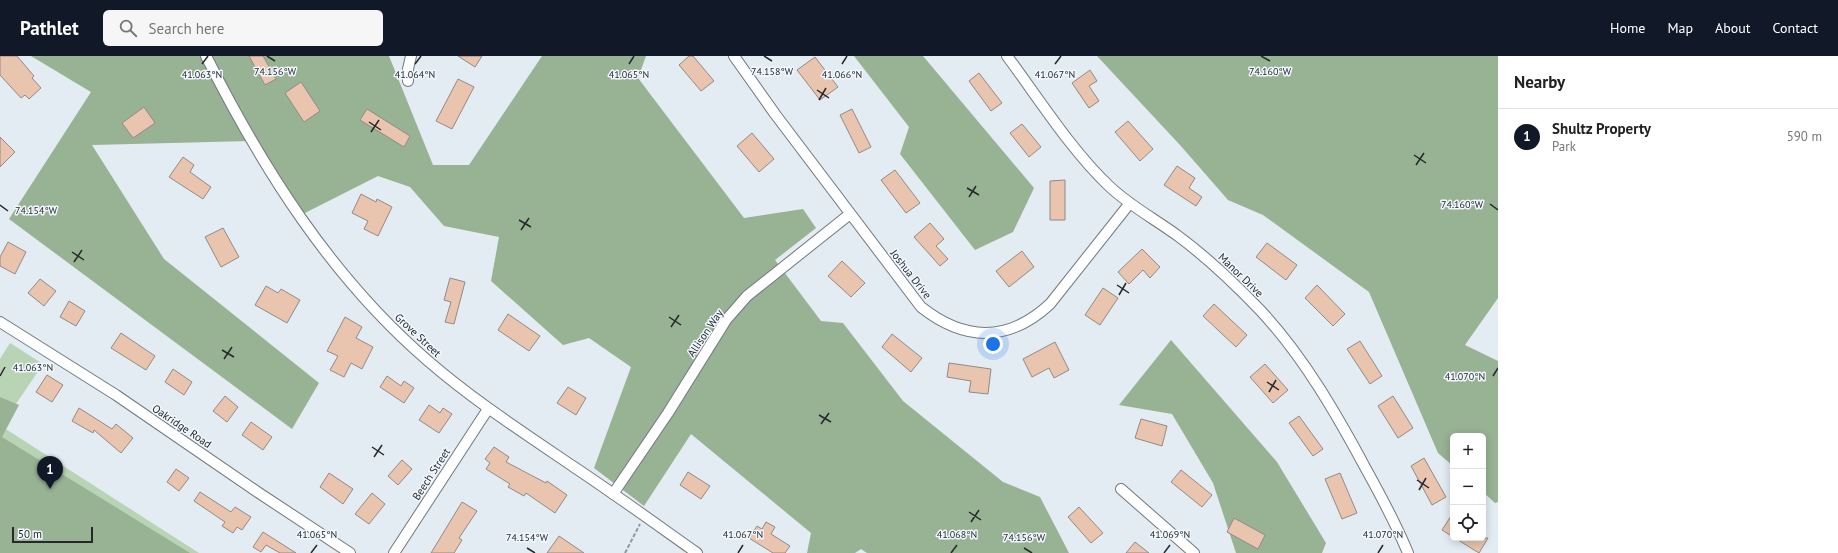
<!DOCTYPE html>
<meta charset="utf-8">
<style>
:root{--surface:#fff;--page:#f6f6f6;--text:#222;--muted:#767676;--line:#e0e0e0;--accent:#111827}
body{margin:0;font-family:"PT Sans",sans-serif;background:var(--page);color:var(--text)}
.controls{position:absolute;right:12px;bottom:12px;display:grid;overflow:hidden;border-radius:6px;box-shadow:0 2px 10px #0003}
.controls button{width:36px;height:36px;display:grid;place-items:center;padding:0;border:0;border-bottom:1px solid var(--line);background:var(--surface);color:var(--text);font:20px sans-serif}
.scale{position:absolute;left:12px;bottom:10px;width:81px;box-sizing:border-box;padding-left:4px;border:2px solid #26282b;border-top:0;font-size:11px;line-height:14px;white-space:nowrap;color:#26282b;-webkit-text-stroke:3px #f2f8ff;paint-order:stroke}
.you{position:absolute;left:993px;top:288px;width:14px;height:14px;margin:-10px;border:3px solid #fff;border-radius:50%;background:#1a73e8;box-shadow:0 0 0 6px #1a73e833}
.badge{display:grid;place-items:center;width:26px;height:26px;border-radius:50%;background:var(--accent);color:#fff;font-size:13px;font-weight:700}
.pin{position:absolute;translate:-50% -33px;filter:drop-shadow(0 1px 2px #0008)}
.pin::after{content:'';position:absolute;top:21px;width:14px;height:12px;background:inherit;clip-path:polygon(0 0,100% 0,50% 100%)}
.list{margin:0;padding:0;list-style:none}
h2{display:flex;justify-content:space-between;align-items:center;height:52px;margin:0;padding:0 16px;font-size:17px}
h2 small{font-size:13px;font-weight:400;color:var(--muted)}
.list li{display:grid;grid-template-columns:26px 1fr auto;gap:12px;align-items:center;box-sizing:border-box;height:56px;padding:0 16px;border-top:1px solid var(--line)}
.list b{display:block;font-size:15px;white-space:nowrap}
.list p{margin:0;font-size:13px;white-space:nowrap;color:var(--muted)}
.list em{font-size:13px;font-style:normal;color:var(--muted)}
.icon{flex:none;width:22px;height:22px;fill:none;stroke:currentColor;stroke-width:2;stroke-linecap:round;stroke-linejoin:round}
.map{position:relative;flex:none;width:1498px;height:497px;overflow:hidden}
header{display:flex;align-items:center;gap:24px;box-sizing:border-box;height:56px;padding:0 20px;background:var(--accent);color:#fff}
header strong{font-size:19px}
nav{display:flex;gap:22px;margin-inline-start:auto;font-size:14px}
.search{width:280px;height:36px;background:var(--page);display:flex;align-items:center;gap:10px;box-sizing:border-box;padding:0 14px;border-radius:6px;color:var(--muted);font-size:15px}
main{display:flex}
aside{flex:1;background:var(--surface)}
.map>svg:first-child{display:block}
.green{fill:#b9d4b5}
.forest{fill:#98b294}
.building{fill:#e9c4af;stroke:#938a84}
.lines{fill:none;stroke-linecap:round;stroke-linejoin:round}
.minor-casing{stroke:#71787f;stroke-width:12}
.path{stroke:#92989e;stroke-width:2;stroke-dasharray:4 2;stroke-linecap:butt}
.minor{stroke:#fff;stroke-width:10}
.ticks{fill:none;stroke:#26282b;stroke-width:1.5}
.labels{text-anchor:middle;stroke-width:3;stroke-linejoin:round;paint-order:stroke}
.street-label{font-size:11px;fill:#26282b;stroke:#f2f8ff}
.ticks-label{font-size:10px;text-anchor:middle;fill:#26282b;stroke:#f2f8ff;stroke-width:3;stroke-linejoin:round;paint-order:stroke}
</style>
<header>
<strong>Pathlet</strong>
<div class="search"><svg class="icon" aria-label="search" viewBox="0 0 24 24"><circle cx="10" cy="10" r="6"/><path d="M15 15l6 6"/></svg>Search here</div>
<nav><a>Home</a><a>Map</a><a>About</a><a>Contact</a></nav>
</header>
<main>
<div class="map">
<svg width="1498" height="497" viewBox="0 0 1498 497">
<rect width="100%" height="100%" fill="#e3ebf3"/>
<path class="green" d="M 10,287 L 43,308 L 1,370 L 199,497 L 0,497 L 0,303 Z"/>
<path class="forest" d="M 31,0 L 389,0 L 433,109 L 469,109 L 542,0 L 646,0 L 638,22 L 744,162 L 803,153 L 816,172 L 775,204 L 821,265 L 843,267 L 903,345 L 1003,426 L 1040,441 L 1069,497 L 867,497 L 861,493 L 855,497 L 807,497 L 811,477 L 691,378 L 644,450 L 594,412 L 631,311 L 589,282 L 563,289 L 491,225 L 499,181 L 444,170 L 410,131 L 378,120 L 299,160 L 250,85 L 92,89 L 164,203 L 319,327 L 292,373 L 9,163 L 91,36 Z
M 854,0 L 923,0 L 1034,132 L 1013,176 L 975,194 L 900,98 L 909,71 Z
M 1097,0 L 1498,0 L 1498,242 L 1465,289 L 1498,305 L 1498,446 L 1495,447 L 1483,436 L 1483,380 L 1453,380 L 1453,410 L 1438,397 L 1369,236 L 1263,159 L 1228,144 L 1180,89 Z
M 1171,284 L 1277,406 L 1326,487 L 1322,497 L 1236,497 L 1213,427 L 1172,358 L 1119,349 Z
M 0,341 L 19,349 L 2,381 L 190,497 L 0,497 Z"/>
<path class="building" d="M 0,0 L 17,0 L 34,20 L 32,22 L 41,32 L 29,43 L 25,39 L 21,42 L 0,19 Z
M 249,0 L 263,0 L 276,23 L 265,29 Z
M 458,0 L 482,0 L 475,11 Z
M 689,0 L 693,0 L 714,25 L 701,35 L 679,9 Z
M 815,1 L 838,31 L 820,44 L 797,14 Z
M 1090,14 L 1097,25 L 1089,30 L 1099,45 L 1089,52 L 1072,27 Z
M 979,17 L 1002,47 L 991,55 L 969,25 Z
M 458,23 L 474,31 L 452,73 L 436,65 Z
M 301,26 L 320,55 L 304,66 L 285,37 Z
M 144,51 L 155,67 L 133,82 L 122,67 Z
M 367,53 L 410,80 L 404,91 L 360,64 Z
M 852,53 L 871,91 L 859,97 L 840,59 Z
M 1128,65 L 1153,93 L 1140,105 L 1115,76 Z
M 1022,68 L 1041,91 L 1029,101 L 1010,77 Z
M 752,77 L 774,103 L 759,116 L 737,90 Z
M 0,81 L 15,96 L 0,111 Z
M 183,101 L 194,109 L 190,116 L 211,131 L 203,143 L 169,121 Z
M 1177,110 L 1195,122 L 1189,132 L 1202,141 L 1196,150 L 1164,129 Z
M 895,114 L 920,147 L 906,157 L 881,124 Z
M 1065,124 L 1065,164 L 1050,164 L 1050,125 Z
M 361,138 L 376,146 L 377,143 L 392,151 L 378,180 L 364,173 L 368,165 L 352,157 Z
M 930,167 L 944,183 L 936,190 L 948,203 L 940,210 L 914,181 Z
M 223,172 L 239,201 L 221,211 L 205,181 Z
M 8,186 L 26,196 L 15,218 L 0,210 L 0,201 Z
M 1267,187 L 1297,209 L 1286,224 L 1256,201 Z
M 1142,193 L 1160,211 L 1150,222 L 1143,214 L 1129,228 L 1118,216 Z
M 1022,195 L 1034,211 L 1009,231 L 996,215 Z
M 842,205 L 865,227 L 851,241 L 828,220 Z
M 450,222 L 465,226 L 454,268 L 445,266 L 451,246 L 444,244 Z
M 40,223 L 56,235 L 44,250 L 28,237 Z
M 1317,229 L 1345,258 L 1333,270 L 1305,242 Z
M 266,230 L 278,237 L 281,233 L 300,244 L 287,267 L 255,249 Z
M 1103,232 L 1118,242 L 1100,269 L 1085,259 Z
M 69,245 L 85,255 L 76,270 L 60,261 Z
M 1214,248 L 1247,279 L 1236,291 L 1203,260 Z
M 508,258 L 540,280 L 529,295 L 498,274 Z
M 345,261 L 362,271 L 356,282 L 373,291 L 362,313 L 351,307 L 344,321 L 330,314 L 338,300 L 327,295 Z
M 121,277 L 155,300 L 146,314 L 111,292 Z
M 892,278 L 922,302 L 911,316 L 882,291 Z
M 1360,285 L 1382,320 L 1370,328 L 1347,293 Z
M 1055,286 L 1069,314 L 1054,322 L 1049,312 L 1032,321 L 1023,303 Z
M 949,307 L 991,313 L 988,338 L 969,336 L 971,325 L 947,321 Z
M 1265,308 L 1288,334 L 1273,347 L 1250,321 Z
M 173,313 L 192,326 L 184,339 L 165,326 Z
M 47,319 L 63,329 L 52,346 L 36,336 Z
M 387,320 L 401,330 L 404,325 L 414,332 L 404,347 L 380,331 Z
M 568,331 L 586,342 L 576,359 L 557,347 Z
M 225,340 L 238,351 L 227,366 L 213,355 Z
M 1393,340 L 1413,372 L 1398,382 L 1378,350 Z
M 429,349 L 440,357 L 443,352 L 452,358 L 439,377 L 419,364 Z
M 79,352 L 112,373 L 116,368 L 133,382 L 121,397 L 94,374 L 93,377 L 72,365 Z
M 1299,360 L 1323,393 L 1313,400 L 1289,367 Z
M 1141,363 L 1167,370 L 1162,390 L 1135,382 Z
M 251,366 L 272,381 L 263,394 L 242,379 Z
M 494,391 L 509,401 L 506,406 L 546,427 L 547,425 L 567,439 L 555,457 L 526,437 L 524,440 L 508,431 L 510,428 L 486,413 L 490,407 L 485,403 Z
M 1424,402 L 1446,441 L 1432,449 L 1411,410 Z
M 402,404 L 412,413 L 398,429 L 388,420 Z
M 176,413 L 189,422 L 179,435 L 167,426 Z
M 1181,414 L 1212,439 L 1202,451 L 1171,426 Z
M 688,416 L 710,430 L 701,443 L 680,429 Z
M 329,417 L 353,433 L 343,448 L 320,431 Z
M 1340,417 L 1357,457 L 1342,463 L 1325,423 Z
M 200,436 L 231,456 L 235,451 L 251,461 L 242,474 L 237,471 L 233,477 L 222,470 L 225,466 L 194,445 Z
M 372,437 L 385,448 L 369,468 L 355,458 Z
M 462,446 L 477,455 L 459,482 L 462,484 L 454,497 L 431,497 Z
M 1079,451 L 1103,477 L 1091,487 L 1068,461 Z
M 1453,457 L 1453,481 L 1442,474 Z
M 1234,462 L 1265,479 L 1258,493 L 1227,476 Z
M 766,466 L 775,471 L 771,478 L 790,490 L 785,497 L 773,497 L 749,482 L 757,470 L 762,473 Z
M 263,476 L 296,497 L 280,497 L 266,489 L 261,496 L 253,491 Z
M 559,480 L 584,497 L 547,497 Z
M 1455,482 L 1488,482 L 1479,497 Z
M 1135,486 L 1149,497 L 1126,497 Z"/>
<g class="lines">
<g class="minor-casing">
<path id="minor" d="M 206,0 C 263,113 331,221 427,304 C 473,344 524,377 574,411 C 616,439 656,468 697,497
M 734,0 L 775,58 L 921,251 C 964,285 1008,287 1050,248 L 1130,147
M 1007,0 C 1039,43 1071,94 1109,130 C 1130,150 1155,163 1178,180 C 1208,202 1234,227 1260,254 C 1303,300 1336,357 1366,413 C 1381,440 1396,468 1408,497
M 408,25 L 408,13 L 411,0
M 0,266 L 116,339 L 259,437 L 350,497
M 1121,433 L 1194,497
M 613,438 L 668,357 L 726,264 L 747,240 L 850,158
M 394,497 L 488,353"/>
</g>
<path class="path" d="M 625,497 L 640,468"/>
<use href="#minor" class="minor"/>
</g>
<path class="ticks" d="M 267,0 L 275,5M 764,0 L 772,5M 1261,0 L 1270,5M 202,8 L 208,0M 415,8 L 421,0M 629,8 L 634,0M 842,8 L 847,0M 1055,8 L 1061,0M 817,34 L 829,42M 819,44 L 826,32M 369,66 L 381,74M 371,76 L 379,64M 1414,99 L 1426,107M 1416,109 L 1424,97M 967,132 L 979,139M 969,141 L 976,130M 1490,148 L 1498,154M 0,149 L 8,155M 519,164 L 531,171M 521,174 L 529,162M 72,196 L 84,204M 74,206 L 82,194M 1117,229 L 1129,237M 1119,239 L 1126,227M 669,261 L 681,269M 671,271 L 679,259M 222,294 L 234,301M 224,303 L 232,291M 0,320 L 5,311M 1493,320 L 1498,312M 1267,326 L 1279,334M 1269,336 L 1276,324M 819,359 L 831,366M 821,368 L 829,357M 372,391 L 384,399M 374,401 L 382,389M 1417,424 L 1429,432M 1419,434 L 1426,422M 969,456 L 981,464M 971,466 L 979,454M 527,492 L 535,497M 1024,492 L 1032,497M 311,497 L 317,489M 738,497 L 743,489M 951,497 L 957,489M 1164,497 L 1170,489M 1378,497 L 1383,489"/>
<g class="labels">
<g class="street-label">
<text transform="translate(911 218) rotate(52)" y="4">Joshua Drive</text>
<text transform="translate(1241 219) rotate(44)" y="4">Manor Drive</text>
<text transform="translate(705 277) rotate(-56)" y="4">Allison Way</text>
<text transform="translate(418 279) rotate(43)" y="4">Grove Street</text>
<text transform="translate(182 370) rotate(34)" y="4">Oakridge Road</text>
<text transform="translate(431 418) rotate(-57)" y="4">Beech Street</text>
</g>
</g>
<g class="ticks-label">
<text x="772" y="19">74.158°W</text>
<text x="275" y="19">74.156°W</text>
<text x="1270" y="19">74.160°W</text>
<text x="415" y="22">41.064°N</text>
<text x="629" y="22">41.065°N</text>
<text x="842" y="22">41.066°N</text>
<text x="1055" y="22">41.067°N</text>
<text x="202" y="22">41.063°N</text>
<text x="1462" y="152">74.160°W</text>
<text x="36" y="158">74.154°W</text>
<text x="33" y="315">41.063°N</text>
<text x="1465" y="324">41.070°N</text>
<text x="317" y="482">41.065°N</text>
<text x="743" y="482">41.067°N</text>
<text x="957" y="482">41.068°N</text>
<text x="1170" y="482">41.069°N</text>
<text x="1383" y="482">41.070°N</text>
<text x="527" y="485">74.154°W</text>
<text x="1024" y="485">74.156°W</text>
</g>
</svg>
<div class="controls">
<button>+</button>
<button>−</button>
<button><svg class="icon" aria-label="locate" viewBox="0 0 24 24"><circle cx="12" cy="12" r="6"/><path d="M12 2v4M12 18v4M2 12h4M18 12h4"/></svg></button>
</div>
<div class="scale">50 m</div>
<div class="you"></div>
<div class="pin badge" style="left:50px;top:433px">1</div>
</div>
<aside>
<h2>Nearby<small></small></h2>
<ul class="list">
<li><span class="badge">1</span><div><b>Shultz Property</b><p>Park</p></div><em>590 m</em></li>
</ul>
</aside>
</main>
